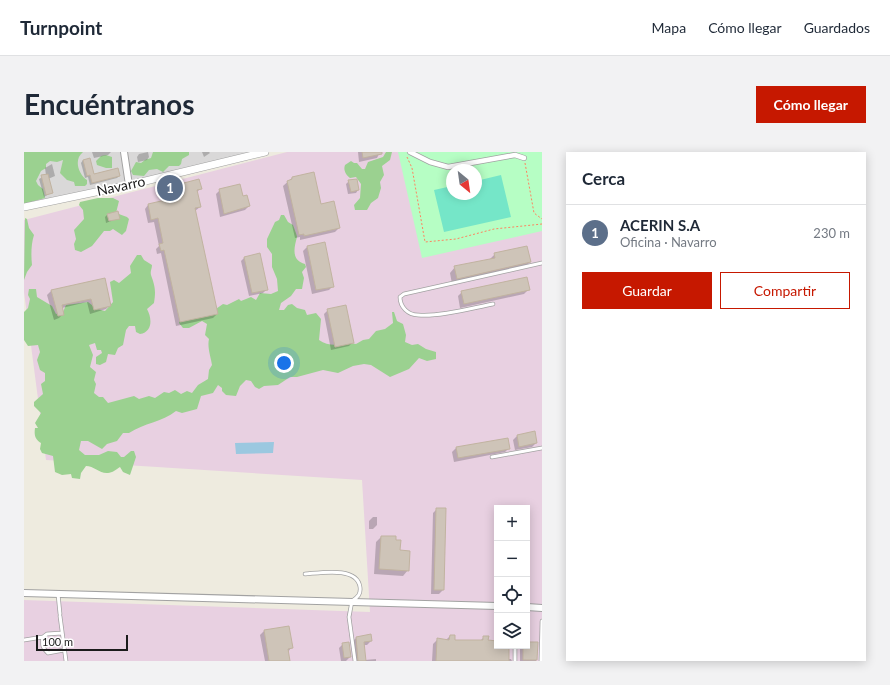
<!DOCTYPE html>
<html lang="es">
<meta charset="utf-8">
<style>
:root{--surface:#fff;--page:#f2f2f3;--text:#1f2937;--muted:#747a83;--line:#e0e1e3;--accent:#c61800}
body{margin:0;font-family:Lato,sans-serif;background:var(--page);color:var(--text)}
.controls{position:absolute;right:12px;bottom:12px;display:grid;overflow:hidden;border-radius:0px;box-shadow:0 2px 10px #0003}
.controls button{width:36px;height:36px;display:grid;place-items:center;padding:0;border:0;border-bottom:1px solid var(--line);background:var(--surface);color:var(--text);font:20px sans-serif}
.compass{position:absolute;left:422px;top:12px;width:36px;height:36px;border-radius:50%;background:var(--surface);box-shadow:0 2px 10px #0003;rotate:151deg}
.scale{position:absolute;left:12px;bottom:10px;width:92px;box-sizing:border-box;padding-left:4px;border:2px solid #1b1b1b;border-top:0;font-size:11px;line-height:14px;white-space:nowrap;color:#1b1b1b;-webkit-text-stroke:3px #fff;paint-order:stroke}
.you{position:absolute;left:260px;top:211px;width:14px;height:14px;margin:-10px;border:3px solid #fff;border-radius:50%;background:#1a73e8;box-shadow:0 0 0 6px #1a73e833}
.badge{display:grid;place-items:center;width:26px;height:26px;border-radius:50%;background:var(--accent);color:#fff;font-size:13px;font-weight:700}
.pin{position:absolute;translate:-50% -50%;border:2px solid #fff;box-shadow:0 1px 4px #0006}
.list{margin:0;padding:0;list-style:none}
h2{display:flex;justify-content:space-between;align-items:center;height:52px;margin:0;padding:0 16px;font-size:17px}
h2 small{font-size:13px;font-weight:400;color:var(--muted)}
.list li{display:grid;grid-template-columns:26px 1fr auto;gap:12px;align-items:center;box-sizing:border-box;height:56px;padding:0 16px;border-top:1px solid var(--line)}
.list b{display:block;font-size:15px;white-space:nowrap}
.list p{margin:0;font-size:13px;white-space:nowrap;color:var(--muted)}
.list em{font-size:13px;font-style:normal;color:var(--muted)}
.actions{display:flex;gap:8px;padding:12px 16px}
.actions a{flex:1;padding:9px 0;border:1px solid var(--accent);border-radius:0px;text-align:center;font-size:14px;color:var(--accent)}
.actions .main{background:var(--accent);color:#fff}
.icon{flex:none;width:22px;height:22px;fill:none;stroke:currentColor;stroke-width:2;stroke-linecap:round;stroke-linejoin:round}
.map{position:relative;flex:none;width:518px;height:509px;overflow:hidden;border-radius:0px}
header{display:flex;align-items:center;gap:24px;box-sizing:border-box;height:56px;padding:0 20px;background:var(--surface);border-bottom:1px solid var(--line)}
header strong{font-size:19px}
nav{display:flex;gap:22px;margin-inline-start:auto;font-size:14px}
.intro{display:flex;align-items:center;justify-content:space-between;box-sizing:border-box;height:96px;padding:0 24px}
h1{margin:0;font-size:28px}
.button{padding:10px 18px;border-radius:0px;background:var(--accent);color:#fff;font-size:14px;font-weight:700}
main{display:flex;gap:24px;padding:0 24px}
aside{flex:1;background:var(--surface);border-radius:0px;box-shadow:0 2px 10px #0003}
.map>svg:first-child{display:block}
.residential{fill:#d9d8d8}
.industrial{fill:#e8d0e1;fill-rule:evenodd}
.forest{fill:#9bd190}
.park{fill:#b6fec4;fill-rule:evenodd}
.pitch{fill:#75e6c8}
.water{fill:#9bc8e0}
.shadow{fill:#0003}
.building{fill:#cec4b8;stroke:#c1b3a0}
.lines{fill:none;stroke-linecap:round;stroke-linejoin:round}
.service-casing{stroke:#a2a2a2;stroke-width:4.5}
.pedestrian-casing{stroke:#a2a2a2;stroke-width:6}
.minor-casing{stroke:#a2a2a2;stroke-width:8}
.tertiary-casing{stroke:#a2a2a2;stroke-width:8}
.path{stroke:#ff835f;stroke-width:1;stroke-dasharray:2 2;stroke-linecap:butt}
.service{stroke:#fff;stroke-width:3}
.pedestrian{stroke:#fff;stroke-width:4.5}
.minor{stroke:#fff;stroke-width:6}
.tertiary{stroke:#fff;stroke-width:7}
.labels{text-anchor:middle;stroke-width:3.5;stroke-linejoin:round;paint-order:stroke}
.street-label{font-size:14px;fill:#1b1b1b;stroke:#fff}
</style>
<header>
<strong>Turnpoint</strong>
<nav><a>Mapa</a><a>Cómo llegar</a><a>Guardados</a></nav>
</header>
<div class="intro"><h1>Encuéntranos</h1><a class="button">Cómo llegar</a></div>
<main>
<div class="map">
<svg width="518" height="509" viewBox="0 0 518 509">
<rect width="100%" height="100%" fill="#eeebdf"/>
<path class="residential" d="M 0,0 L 244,0 L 0,54 Z"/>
<path class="industrial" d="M 263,0 L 518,0 L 518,509 L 0,509 L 0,448 L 346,460 L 338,328 L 22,308 L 0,140 L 0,68 ZM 428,18 L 452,18 L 452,42 L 428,42 ZM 473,356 L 503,356 L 503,494 L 473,494 Z"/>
<path class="forest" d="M 0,0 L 59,0 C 49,8 55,23 63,28 L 63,32 L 61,34 L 51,34 L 50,30 L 43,28 L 36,21 L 39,8 L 33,10 L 26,9 L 22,12 L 22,16 L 17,19 L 12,29 L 14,33 L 19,37 L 21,46 L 0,52 Z
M 129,0 L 165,0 L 165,3 L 158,7 L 157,12 L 155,14 L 145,14 L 139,20 L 133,17 L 125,18 L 120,24 L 109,23 L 107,19 L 112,10 L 117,11 L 121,8 L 127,6 Z
M 362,0 L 368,0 L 366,8 L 358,14 L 360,23 L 356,30 L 357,36 L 354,46 L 347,51 L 343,58 L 331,58 L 330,53 L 336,46 L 337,32 L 332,25 L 326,26 C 322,23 319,18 321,13 L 327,9 L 330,11 L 333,11 L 338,17 L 341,17 L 344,10 L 359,5 Z
M 82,3 L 88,5 L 88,16 L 82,16 L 73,13 L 72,9 L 77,4 Z
M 74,46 L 89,46 L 95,49 L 92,61 L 103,65 L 105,67 L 102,79 L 98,83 L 89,77 L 86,79 L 80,79 L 68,94 L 57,100 L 51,98 L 50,92 L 52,87 L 50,78 L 60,67 L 59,58 L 55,53 L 56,50 Z
M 257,63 L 260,63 L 264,70 L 269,73 C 270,76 273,83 273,85 C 270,96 267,108 281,112 L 282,115 L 278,120 L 280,126 L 278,137 L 272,137 L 267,144 L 257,151 L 255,158 L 260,158 L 264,153 L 268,152 L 273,156 L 281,158 L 283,163 L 292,161 L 297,167 L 295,188 C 307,197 320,190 332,192 L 339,188 L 345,187 L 352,179 L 361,177 L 369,171 L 368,160 L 370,160 L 373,169 L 379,172 L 382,183 L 381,190 L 388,193 L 394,192 L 402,197 L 412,200 L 412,207 L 403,209 L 395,206 L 385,217 L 366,225 L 347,213 L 340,212 L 329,214 L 314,221 L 299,218 L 273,225 L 266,225 L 254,233 L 240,234 L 235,237 L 231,235 L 227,229 L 222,228 L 216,234 L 212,244 L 202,243 L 198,239 L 198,236 L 194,233 L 189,241 L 177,244 L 173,257 L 158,261 L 152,259 C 138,270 120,271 105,281 L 99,281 L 93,289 L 83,292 L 78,297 L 64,289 L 57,289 L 55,298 L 61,303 L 75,303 L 84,299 L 93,300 L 97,305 L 100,305 L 107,299 L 110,299 L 112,305 L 106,323 L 99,320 L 96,315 C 93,317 88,321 84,321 C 76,322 70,314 62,314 L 57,321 L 56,327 L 48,326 L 47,322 L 38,323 L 31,320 L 29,304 L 18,301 L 16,297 L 17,291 C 11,287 10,283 11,276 L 14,276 L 11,271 L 17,261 L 10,254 L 10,250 L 19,242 L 17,232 L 21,229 L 21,221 L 16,218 L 13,208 L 16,200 L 14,193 L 4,194 L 0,188 L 0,160 L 4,156 L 6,147 L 4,143 L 5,137 L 12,137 L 13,145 L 28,154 L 32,162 L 39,160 L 42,153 L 64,150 L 73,157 L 81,159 L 89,150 L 86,130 L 90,128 L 95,131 L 107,121 L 106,114 L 113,103 L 117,103 L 120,108 L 128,113 C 128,117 126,119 127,123 C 131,134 132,139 130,151 L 123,157 C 128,166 129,180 116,182 L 112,180 L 111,174 L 105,174 L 102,178 L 99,193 L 94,196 L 91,203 L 84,202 L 82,210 L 76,213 L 72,212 L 72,205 L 78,201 L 77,198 L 73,198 L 71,191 L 65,193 L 69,203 L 66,215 L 72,220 L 70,228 L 72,232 L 70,241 L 75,245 L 79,245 L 84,251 L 110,244 L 115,247 L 125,244 L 131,246 L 140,240 L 145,241 L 151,238 L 157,242 L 163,239 L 168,241 L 174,233 L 184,227 L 185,218 L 188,213 C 187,206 183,195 185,187 L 181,183 L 183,172 L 178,169 L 165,176 L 159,176 L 155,171 L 156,168 L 186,161 L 199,152 L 203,153 L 215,147 L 217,149 L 227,145 L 232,148 L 236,141 L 247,142 L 254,139 L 253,127 L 248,115 L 248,102 L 243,95 L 243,87 L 251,70 L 255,68 Z
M 1,66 L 3,67 L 5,76 L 10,83 C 7,92 7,104 8,113 L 3,120 L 0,128 Z"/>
<path class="park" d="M 374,0 L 518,0 L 518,79 L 398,106 ZM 428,18 L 452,18 L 452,42 L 428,42 Z"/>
<path class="pitch" d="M 477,23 L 487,65 L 420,80 L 410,38 L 428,34 L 428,42 L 452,42 L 452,29 Z"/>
<path class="water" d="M 250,290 L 249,301 L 212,302 L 211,291 Z"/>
<path class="shadow" d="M 68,0 L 87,0 L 84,3 L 70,6 Z
M 124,0 L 125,5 L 123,8 L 114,10 L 113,5 L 115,2 Z
M 178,0 L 185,0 L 186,1 L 180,5 Z
M 356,0 L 353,6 L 335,10 L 334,0 Z
M 59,8 L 69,23 L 95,24 L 93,26 L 66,33 L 64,25 L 61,26 L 57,11 Z
M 28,12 L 31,24 L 24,27 L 28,40 L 20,45 L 15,27 L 22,23 L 21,16 Z
M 268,26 L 297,53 L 315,76 L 311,80 L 276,88 L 276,85 L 271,86 L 259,34 Z
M 325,29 L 334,38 L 332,41 L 324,42 L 322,32 Z
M 157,33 L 177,36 L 172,41 L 176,55 L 171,59 L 193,162 L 189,166 L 152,174 L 137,101 L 133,102 L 132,97 L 135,94 L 130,70 L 124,71 L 121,57 L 124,53 L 155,46 L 153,37 Z
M 196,38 L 218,46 L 225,54 L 221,58 L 196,65 L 192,42 Z
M 83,63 L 95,66 L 82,71 L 81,65 Z
M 283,95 L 309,134 L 305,138 L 288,142 L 279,99 Z
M 471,102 L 506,110 L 500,116 L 428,132 L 426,121 L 431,115 L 465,108 Z
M 221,105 L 243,137 L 239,141 L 225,144 L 217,109 Z
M 80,127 L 86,153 L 82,157 L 66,162 L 63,150 L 38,156 L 39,162 L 35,166 L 30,168 L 23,143 L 27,139 Z
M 504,138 L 500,142 L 436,156 L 434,144 L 438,140 Z
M 304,158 L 329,190 L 325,194 L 307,198 L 300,162 Z
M 493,284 L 512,291 L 508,295 L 491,298 L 489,288 Z
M 432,296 L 485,296 L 481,300 L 430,310 L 428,300 Z
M 413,357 L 419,438 L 415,442 L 407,442 L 409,361 Z
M 349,365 L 353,365 L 353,373 L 349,377 L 345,377 L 345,369 Z
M 357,385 L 371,389 L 384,418 L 379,424 L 350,422 L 352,390 Z
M 240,479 L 267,496 L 264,500 L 265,509 L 241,509 L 236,483 Z
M 426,484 L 429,489 L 456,489 L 460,485 L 463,489 L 473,490 L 473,494 L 484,494 L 484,507 L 487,507 L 488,509 L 408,509 L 409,492 L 413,488 L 422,488 Z
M 332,486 L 347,489 L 343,493 L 339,493 L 341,508 L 352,507 L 352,509 L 330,509 L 328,490 Z
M 503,491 L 513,491 L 512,509 L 496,509 L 496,495 L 503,494 Z
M 319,492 L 326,505 L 322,509 L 317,509 L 315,496 Z"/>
<path class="building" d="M 338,0 L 358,0 L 358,2 L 339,6 Z
M 66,6 L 70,22 L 94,16 L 96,24 L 68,31 L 66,23 L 63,24 L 59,8 Z
M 290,20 L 297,52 L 310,49 L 316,76 L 280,84 L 280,82 L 275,83 L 263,29 L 268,27 L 268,25 Z
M 24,22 L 29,41 L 22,43 L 17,23 Z
M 175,27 L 178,37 L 173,38 L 177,55 L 171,56 L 194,162 L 156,170 L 140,98 L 137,99 L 135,92 L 139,91 L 134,66 L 127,68 L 124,52 L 159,44 L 156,32 Z
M 333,27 L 335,38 L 327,40 L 324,28 Z
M 216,32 L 219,44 L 223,43 L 226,54 L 200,62 L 195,37 Z
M 94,59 L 96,67 L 85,69 L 83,62 Z
M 301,90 L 310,135 L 292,138 L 283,94 Z
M 503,94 L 507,110 L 433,127 L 430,114 L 471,106 L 470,101 Z
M 236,101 L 244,138 L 228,141 L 220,105 Z
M 503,125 L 506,138 L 440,152 L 437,139 Z
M 81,126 L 87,154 L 70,158 L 67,147 L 38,153 L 40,163 L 34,164 L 27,138 Z
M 322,153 L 330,191 L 311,195 L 303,157 Z
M 511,279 L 513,291 L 495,295 L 493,283 Z
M 484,286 L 486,297 L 434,306 L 432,295 Z
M 412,356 L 422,356 L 420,438 L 410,438 Z
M 357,384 L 372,384 L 372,388 L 377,388 L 376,398 L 386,399 L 385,419 L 355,417 Z
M 265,474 L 269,496 L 264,497 L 266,509 L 245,509 L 240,478 Z
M 347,482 L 348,489 L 340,490 L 342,509 L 334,509 L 332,485 Z
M 426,483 L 431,483 L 431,488 L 459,488 L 459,484 L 465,484 L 464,488 L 473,489 L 473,494 L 485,494 L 485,509 L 412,509 L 413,486 L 425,488 Z
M 325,490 L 327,505 L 320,506 L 318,491 Z
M 503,490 L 514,490 L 513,508 L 499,508 L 499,494 L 503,494 Z"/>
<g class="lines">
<g class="service-casing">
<path id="service" d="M 469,152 C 448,156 415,165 394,163 C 384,163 376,155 376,145 L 380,142 L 518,111
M 468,305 L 518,296
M 281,422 C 296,421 333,414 336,435 C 337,442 334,445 328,449 L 325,465 L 331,509
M 34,442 L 36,462
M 36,464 L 42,509
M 38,481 L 23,482 L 19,485 C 18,492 18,496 24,501 L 40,498
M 0,488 L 19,485
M 491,509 L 491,494
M 517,509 L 518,469"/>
</g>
<g class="pedestrian-casing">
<path id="pedestrian" d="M 386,0 L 406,10 L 424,15 L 491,3 L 500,6"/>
</g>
<g class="minor-casing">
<path id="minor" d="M 100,0 L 105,33
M 0,441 L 473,454
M 503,455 L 518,456"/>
</g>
<g class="tertiary-casing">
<path id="tertiary" d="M 0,55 L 105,33 L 241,0"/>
</g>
<path class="path" d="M 383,5 L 388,16 L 401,90 L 432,87 L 470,77 L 518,72
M 501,11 L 510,61 L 518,67"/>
<use href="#service" class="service"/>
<use href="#pedestrian" class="pedestrian"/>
<use href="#minor" class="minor"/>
<use href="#tertiary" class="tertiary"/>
</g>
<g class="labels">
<g class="street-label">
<text transform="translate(97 34) rotate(-12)" y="5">Navarro</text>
</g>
</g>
</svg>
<div class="controls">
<button>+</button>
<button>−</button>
<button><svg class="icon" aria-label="locate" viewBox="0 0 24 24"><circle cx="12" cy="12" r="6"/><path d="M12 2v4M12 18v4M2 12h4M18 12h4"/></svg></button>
<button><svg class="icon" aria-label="layers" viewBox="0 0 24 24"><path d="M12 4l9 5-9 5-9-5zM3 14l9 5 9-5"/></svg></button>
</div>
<svg class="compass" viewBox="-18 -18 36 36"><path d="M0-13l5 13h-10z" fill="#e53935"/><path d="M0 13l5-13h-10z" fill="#747a83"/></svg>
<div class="scale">100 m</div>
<div class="you"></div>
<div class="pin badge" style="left:146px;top:36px;background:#5c6f8a">1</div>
</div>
<aside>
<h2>Cerca<small></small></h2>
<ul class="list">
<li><span class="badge" style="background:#5c6f8a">1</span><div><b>ACERIN S.A</b><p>Oficina · Navarro</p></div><em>230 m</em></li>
</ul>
<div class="actions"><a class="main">Guardar</a><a>Compartir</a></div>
</aside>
</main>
